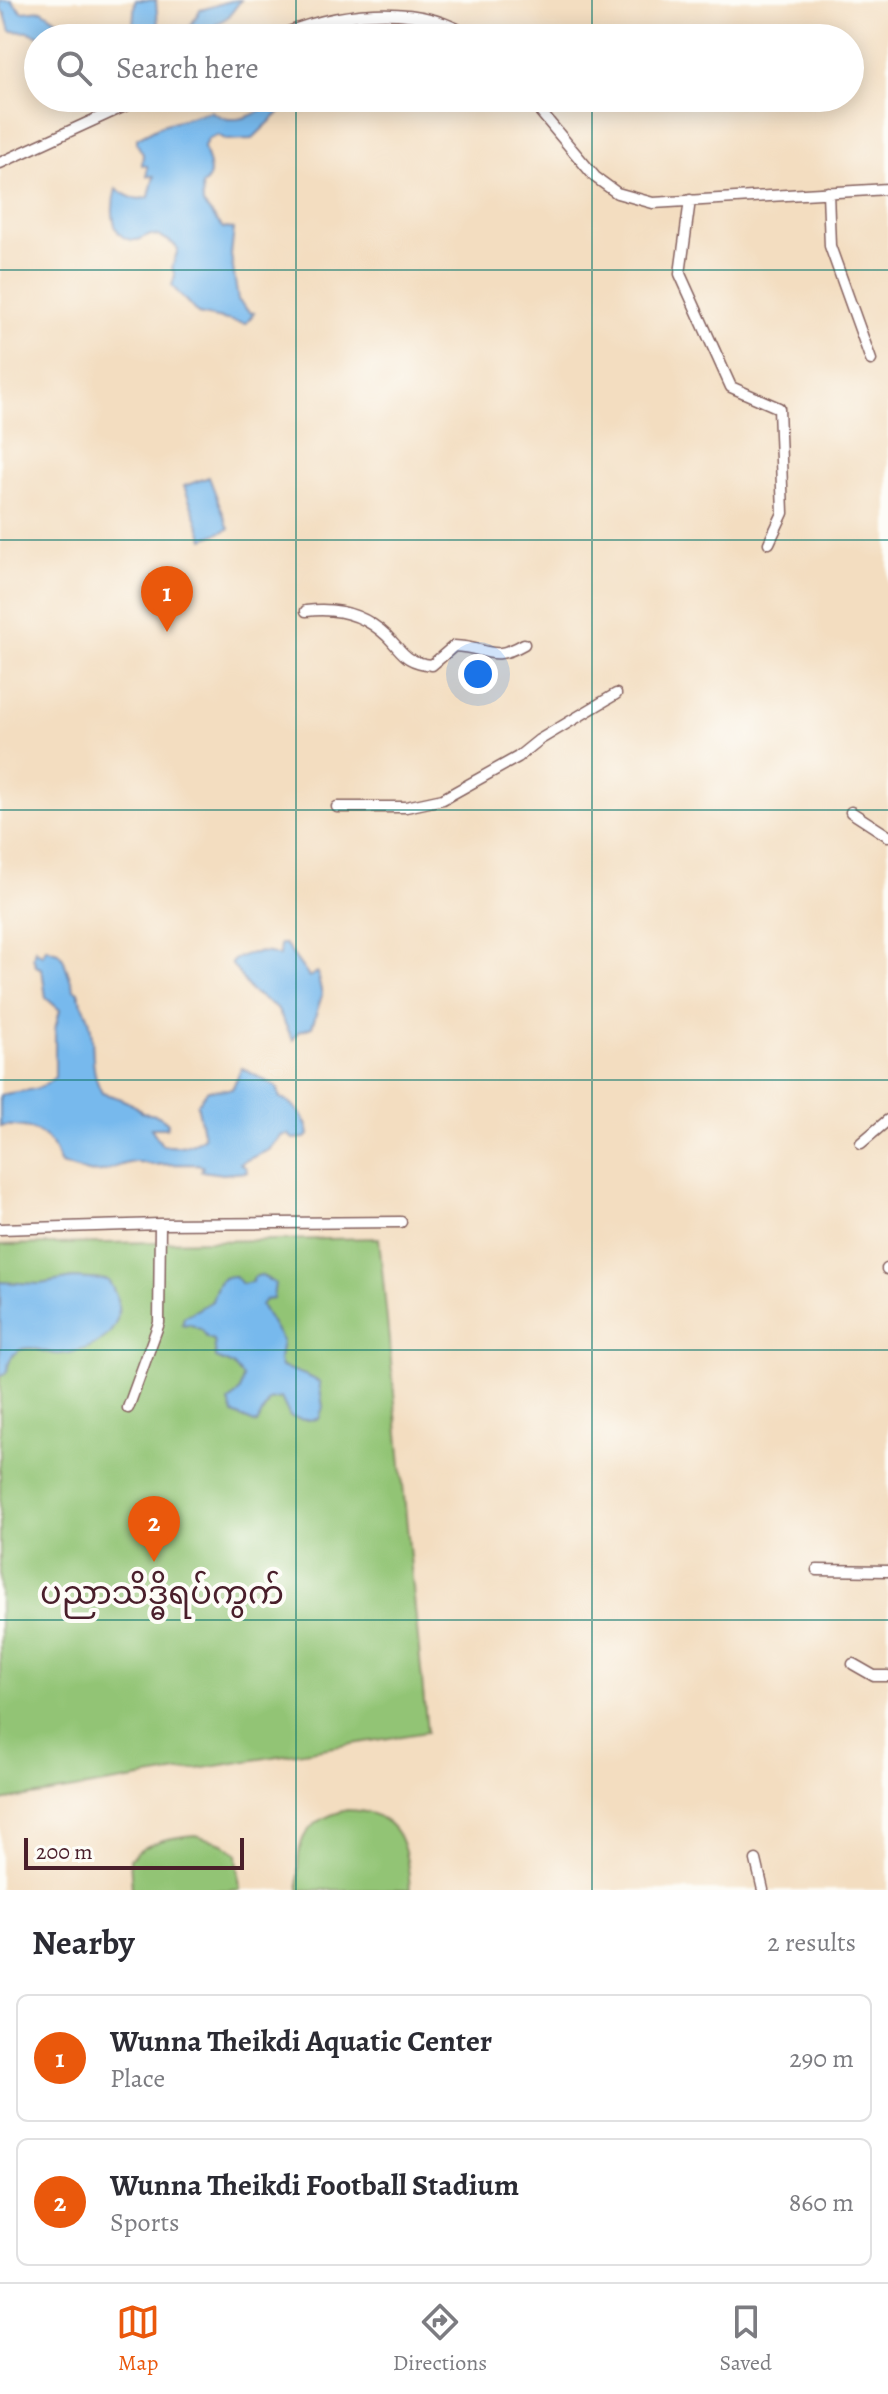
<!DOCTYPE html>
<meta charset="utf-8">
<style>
:root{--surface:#fff;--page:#f7f7f7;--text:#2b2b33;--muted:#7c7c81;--line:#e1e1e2;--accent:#ea580c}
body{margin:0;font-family:Alegreya,"Noto Sans Myanmar",serif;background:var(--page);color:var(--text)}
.scale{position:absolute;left:24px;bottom:20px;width:220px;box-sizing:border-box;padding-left:8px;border:4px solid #4a1f2b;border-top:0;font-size:22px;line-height:28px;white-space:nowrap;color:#4a1f2b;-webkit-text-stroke:6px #fdfcf7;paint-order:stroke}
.you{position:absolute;left:478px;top:674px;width:28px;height:28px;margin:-20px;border:6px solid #fff;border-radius:50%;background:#1a73e8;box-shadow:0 0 0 12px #1a73e833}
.badge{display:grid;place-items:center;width:52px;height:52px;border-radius:50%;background:var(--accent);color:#fff;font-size:26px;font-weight:700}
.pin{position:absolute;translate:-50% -66px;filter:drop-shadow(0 2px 4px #0008)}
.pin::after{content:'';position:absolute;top:42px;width:28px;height:24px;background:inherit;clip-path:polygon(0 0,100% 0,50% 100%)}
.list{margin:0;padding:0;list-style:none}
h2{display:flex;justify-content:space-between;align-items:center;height:104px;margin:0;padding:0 32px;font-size:34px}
h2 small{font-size:26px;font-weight:400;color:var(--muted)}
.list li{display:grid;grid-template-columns:52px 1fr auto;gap:24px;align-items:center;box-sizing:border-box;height:128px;margin:0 16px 16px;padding:0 16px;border:2px solid var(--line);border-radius:12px}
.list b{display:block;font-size:30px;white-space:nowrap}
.list p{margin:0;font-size:26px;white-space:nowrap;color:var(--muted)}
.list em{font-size:26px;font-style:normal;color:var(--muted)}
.icon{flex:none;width:44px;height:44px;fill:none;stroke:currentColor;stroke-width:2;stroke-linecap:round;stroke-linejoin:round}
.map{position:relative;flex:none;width:888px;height:1890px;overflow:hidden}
.search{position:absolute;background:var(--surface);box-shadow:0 4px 20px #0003;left:24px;right:24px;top:24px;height:88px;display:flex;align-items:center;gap:20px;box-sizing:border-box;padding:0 28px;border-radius:44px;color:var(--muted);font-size:30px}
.sheet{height:392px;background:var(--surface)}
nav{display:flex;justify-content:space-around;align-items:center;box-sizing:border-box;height:112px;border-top:2px solid var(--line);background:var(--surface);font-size:22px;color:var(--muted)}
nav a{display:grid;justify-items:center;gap:4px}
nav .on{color:var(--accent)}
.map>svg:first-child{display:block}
.green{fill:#92c474;stroke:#6e7250;stroke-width:2}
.water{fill:#77b9ed;stroke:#606c8c;stroke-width:2}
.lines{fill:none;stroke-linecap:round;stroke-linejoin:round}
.minor-casing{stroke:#85625f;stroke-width:13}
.minor{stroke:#fff;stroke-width:10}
.grid{fill:none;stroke:#0f766e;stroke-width:2;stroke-opacity:0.55}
.labels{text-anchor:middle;stroke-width:8;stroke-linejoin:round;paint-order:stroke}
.quarter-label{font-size:32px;fill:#4a1f2b;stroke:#fdfcf7}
</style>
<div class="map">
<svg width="888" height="1890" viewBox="0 0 888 1890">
<rect width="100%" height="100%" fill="#fdfcf7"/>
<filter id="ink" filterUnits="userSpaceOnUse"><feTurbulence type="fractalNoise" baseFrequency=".0125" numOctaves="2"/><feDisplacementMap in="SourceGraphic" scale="16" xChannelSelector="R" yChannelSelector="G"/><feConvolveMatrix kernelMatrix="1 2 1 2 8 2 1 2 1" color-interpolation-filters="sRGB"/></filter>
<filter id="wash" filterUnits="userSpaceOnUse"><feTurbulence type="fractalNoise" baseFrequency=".006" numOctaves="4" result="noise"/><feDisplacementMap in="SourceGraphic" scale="32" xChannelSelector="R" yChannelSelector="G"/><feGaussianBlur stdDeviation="1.8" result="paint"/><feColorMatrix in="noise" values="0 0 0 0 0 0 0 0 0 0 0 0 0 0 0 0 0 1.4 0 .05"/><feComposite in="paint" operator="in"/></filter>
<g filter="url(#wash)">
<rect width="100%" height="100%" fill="#f3ddc0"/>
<path class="green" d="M 379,1238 L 427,1732 L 0,1801 L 0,1245 Z
M 347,1810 C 401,1811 407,1845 410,1890 L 299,1890 C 296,1846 298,1822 347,1810 Z
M 195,1835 L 223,1843 L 237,1854 L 240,1890 L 132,1890 L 130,1859 C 147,1841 171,1837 195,1835 Z"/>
<path class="water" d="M 0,0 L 11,0 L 22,12 L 42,10 L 69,28 L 100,26 L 114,37 L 120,38 L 45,38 L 29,32 L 10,31 L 5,14 L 0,9 Z
M 135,0 L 156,0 L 158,26 L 176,36 L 190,27 L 200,10 C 215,7 224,0 241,0 L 229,16 L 196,38 L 132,38 Z
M 291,98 L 306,103 L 303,106 L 280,112 L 252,139 L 227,140 L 217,135 L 208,139 L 204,146 C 205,159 218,176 202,185 L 203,204 L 223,228 L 234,229 L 231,255 L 238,300 L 249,312 L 254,313 L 246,324 L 198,314 L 172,286 L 175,275 L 172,268 L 178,249 C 173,242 159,234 149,235 C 142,236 145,239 137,240 C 109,242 111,206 116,189 C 127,196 136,202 149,197 L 154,176 L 147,176 L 147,166 L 142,165 L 143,154 L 137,144 L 137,138 L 162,125 L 210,111 C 216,114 222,118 229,119 C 243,120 265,113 269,99 L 278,101 Z
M 209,477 L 229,529 L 204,539 L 184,486 Z
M 280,944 L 285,944 L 309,977 L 317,972 L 322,995 L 312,1027 L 298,1032 L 293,1040 L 277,1008 L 251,991 L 231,963 C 240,952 265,950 279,956 Z
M 46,948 L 58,952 L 63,958 L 74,990 L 78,992 C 80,1003 85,1007 88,1016 C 97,1043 87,1065 102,1093 C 115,1097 132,1101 142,1113 C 154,1114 159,1114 168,1123 L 167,1128 L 151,1128 L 162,1145 C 176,1148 193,1146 204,1137 L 197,1104 L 208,1090 L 232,1089 L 242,1068 L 277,1087 L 280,1098 C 294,1102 308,1121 309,1135 L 305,1138 L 293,1139 L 288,1134 L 281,1136 L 269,1150 L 240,1163 L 246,1168 L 247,1172 L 223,1174 L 201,1171 L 203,1167 L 198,1164 C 184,1164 169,1164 154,1165 C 148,1165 142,1161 135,1162 C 124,1163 115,1167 105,1171 C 92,1176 74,1168 61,1164 C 57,1158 56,1152 53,1146 C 40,1127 22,1125 0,1126 L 0,1095 C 21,1090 39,1093 55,1077 L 55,1029 L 60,1010 L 46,998 L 42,969 L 36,966 L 33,957 L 35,949 L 42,955 Z
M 260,1275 L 275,1283 L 273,1299 L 265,1300 L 261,1305 L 282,1341 L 279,1360 L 281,1367 C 294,1371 309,1375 319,1382 L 323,1407 L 319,1419 L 304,1420 L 290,1417 L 281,1398 L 269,1400 L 257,1424 L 233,1414 L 229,1402 L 240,1391 L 243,1377 L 233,1365 L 216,1358 L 214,1340 L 207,1338 L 202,1330 L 189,1324 L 182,1325 L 184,1317 L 212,1301 C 216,1288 218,1275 235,1276 L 242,1284 L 252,1282 L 254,1277 Z
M 73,1278 L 108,1280 C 135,1322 104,1350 61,1354 C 46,1356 32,1342 18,1351 C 11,1355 8,1364 7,1372 L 0,1376 L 0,1282 L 40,1284 Z"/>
</g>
<g filter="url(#ink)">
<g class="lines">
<g class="minor-casing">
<path id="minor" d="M 274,38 C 332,12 418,0 472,38
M 529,98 L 595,177 L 617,193 L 653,203 L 888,189
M 0,163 L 142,98
M 828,192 L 830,246 L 871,360
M 690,200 L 680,274 L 731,387 L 779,408 L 783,513 L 769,543
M 306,611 C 337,607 364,614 387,636 C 404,653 404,662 432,665 L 454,646 C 487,647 491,663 524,644
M 337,807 L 406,807 L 443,799 L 518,757 L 539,740 L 616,694
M 851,812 L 888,836
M 861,1143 L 888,1120
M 0,1229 L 160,1224 L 401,1222
M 887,1269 L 888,1269
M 128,1408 L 159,1323 L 160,1224
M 817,1570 L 888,1571
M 853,1664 L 874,1676 L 888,1676
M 756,1860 L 763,1890"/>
</g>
<use href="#minor" class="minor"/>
</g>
</g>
<path class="grid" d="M 296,0 L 296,38M 592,0 L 592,38M 296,98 L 296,1890M 592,98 L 592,1890M 0,270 L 888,270M 0,540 L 888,540M 0,810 L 888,810M 0,1080 L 888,1080M 0,1350 L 888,1350M 0,1620 L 888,1620"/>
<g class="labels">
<g class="quarter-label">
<text x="162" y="1604">ပညာသိဒ္ဓိရပ်ကွက်</text>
</g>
</g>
</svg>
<div class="scale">200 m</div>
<div class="you"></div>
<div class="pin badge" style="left:167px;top:632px">1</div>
<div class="pin badge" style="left:154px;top:1562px">2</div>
<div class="search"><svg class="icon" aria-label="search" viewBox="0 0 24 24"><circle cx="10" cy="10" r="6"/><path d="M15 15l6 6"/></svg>Search here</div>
</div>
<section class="sheet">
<h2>Nearby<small>2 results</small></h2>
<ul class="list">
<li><span class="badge">1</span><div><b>Wunna Theikdi Aquatic Center</b><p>Place</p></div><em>290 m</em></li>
<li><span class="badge">2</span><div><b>Wunna Theikdi Football Stadium</b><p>Sports</p></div><em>860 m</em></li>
</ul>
</section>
<nav>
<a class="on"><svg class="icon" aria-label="map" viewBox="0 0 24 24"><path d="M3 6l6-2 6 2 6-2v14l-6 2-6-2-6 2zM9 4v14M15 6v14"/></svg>Map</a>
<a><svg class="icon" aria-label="directions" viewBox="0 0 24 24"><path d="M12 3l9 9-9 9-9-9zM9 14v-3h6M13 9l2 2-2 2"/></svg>Directions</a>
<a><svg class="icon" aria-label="saved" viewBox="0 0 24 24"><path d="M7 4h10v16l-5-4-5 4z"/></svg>Saved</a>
</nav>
